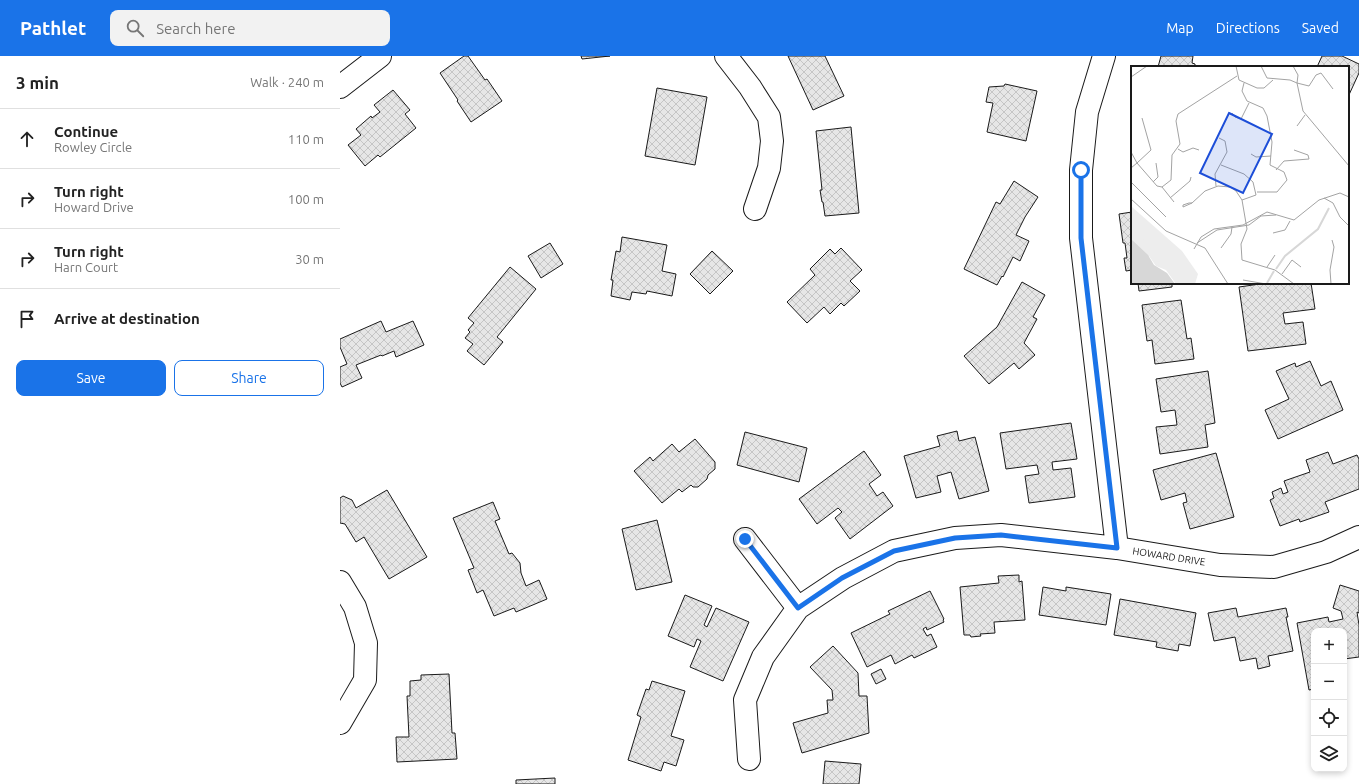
<!DOCTYPE html>
<meta charset="utf-8">
<style>
:root{--surface:#fff;--page:#f2f2f2;--text:#222;--muted:#767676;--line:#e0e0e0;--accent:#1a73e8}
body{margin:0;font-family:Ubuntu,sans-serif;background:var(--page);color:var(--text)}
.controls{position:absolute;right:12px;bottom:12px;display:grid;overflow:hidden;border-radius:8px;box-shadow:0 2px 6px #0003}
.controls button{width:36px;height:36px;display:grid;place-items:center;padding:0;border:0;border-bottom:1px solid var(--line);background:var(--surface);color:var(--text);font:20px sans-serif}
.stop{position:absolute;width:12px;height:12px;margin:-9px;border:3px solid #1a73e8;border-radius:50%;background:#fff}
.stop.end{background:#1a73e8;border-color:#fff;box-shadow:0 1px 4px #0008}
.list{margin:0;padding:0;list-style:none}
h2{display:flex;justify-content:space-between;align-items:center;height:52px;margin:0;padding:0 16px;font-size:17px}
h2 small{font-size:13px;font-weight:400;color:var(--muted)}
.list li{display:grid;grid-template-columns:26px 1fr auto;gap:12px;align-items:center;box-sizing:border-box;height:60px;padding:0 16px;border-top:1px solid var(--line)}
.list b{display:block;font-size:15px;white-space:nowrap}
.list p{margin:0;font-size:13px;white-space:nowrap;color:var(--muted)}
.list em{font-size:13px;font-style:normal;color:var(--muted)}
.actions{display:flex;gap:8px;padding:12px 16px}
.actions a{flex:1;padding:9px 0;border:1px solid var(--accent);border-radius:8px;text-align:center;font-size:14px;color:var(--accent)}
.actions .main{background:var(--accent);color:#fff}
.icon{flex:none;width:22px;height:22px;fill:none;stroke:currentColor;stroke-width:2;stroke-linecap:round;stroke-linejoin:round}
.map{position:relative;flex:none;width:1019px;height:728px;overflow:hidden}
header{display:flex;align-items:center;gap:24px;box-sizing:border-box;height:56px;padding:0 20px;background:var(--accent);color:#fff}
header strong{font-size:19px}
nav{display:flex;gap:22px;margin-inline-start:auto;font-size:14px}
.search{width:280px;height:36px;background:var(--page);display:flex;align-items:center;gap:10px;box-sizing:border-box;padding:0 14px;border-radius:8px;color:var(--muted);font-size:15px}
main{display:flex}
aside{flex:1;background:var(--surface)}
.map>svg:first-child{display:block}
.building{fill:url(#building-cross-hatch);stroke:#1a1a1a}
.lines{fill:none;stroke-linecap:round;stroke-linejoin:round}
.minor-casing{stroke:#1a1a1a;stroke-width:24}
.minor{stroke:#fff;stroke-width:22}
.route{stroke:#1a73e8;stroke-width:5}
.labels{text-anchor:middle;stroke-width:3;stroke-linejoin:round;paint-order:stroke}
.street-label{font-size:10px;fill:#1a1a1a;stroke:#fff}
.inset-river{fill:none;stroke:#d7d7d7;stroke-width:2}
.inset-road{fill:none;stroke:#a3a3a3;stroke-width:1}
.view{fill:#1d4ed8;fill-opacity:0.15;stroke:#1d4ed8;stroke-width:2}
.inset-edge{fill:none;stroke:#1a1a1a;stroke-width:2}
</style>
<header>
<strong>Pathlet</strong>
<div class="search"><svg class="icon" aria-label="search" viewBox="0 0 24 24"><circle cx="10" cy="10" r="6"/><path d="M15 15l6 6"/></svg>Search here</div>
<nav><a>Map</a><a>Directions</a><a>Saved</a></nav>
</header>
<main>
<aside>
<h2>3 min<small>Walk · 240 m</small></h2>
<ul class="list">
<li><svg class="icon" aria-label="ahead" viewBox="0 0 24 24"><path d="M12 20V5M6 11l6-6 6 6"/></svg><div><b>Continue</b><p>Rowley Circle</p></div><em>110 m</em></li>
<li><svg class="icon" aria-label="right" viewBox="0 0 24 24"><path d="M7 20v-9h11M14 6l5 5-5 5"/></svg><div><b>Turn right</b><p>Howard Drive</p></div><em>100 m</em></li>
<li><svg class="icon" aria-label="right" viewBox="0 0 24 24"><path d="M7 20v-9h11M14 6l5 5-5 5"/></svg><div><b>Turn right</b><p>Harn Court</p></div><em>30 m</em></li>
<li><svg class="icon" aria-label="arrive" viewBox="0 0 24 24"><path d="M6 21V4h12l-3 4 3 4H6"/></svg><div><b>Arrive at destination</b></div></li>
</ul>
<div class="actions"><a class="main">Save</a><a>Share</a></div>
</aside>
<div class="map">
<svg width="1019" height="728" viewBox="0 0 1019 728">
<defs>
<pattern id="building-cross-hatch" width="8" height="8" patternUnits="userSpaceOnUse"><rect width="8" height="8" fill="#e6e6e6"/><path d="M0 0l8 8M0 8l8-8" fill="none" stroke="#c5c5c5"/></pattern>
</defs>
<rect width="100%" height="100%" fill="#fff"/>
<path class="building" d="M 124,0 L 128,0 L 145,24 L 147,23 L 162,45 L 131,66 L 117,45 L 118,44 L 100,17 Z
M 241,0 L 270,0 L 242,3 Z
M 448,0 L 485,0 L 504,40 L 473,54 Z
M 821,0 L 853,0 L 852,7 L 855,8 L 855,11 L 818,11 Z
M 982,0 L 1002,0 L 1019,8 L 1019,17 L 1008,41 L 1008,11 L 977,11 Z
M 665,28 L 697,35 L 686,85 L 647,76 L 653,47 L 646,46 L 649,31 L 664,30 Z
M 317,32 L 367,41 L 355,109 L 305,100 Z
M 53,34 L 70,54 L 65,58 L 76,72 L 40,101 L 38,99 L 25,110 L 8,89 L 21,79 L 16,73 L 31,60 L 32,62 L 40,56 L 34,49 Z
M 511,71 L 519,157 L 485,160 L 483,146 L 482,146 L 480,134 L 482,134 L 476,75 Z
M 674,125 L 698,141 L 685,161 L 676,179 L 689,185 L 680,205 L 673,201 L 663,221 L 662,220 L 657,229 L 624,213 L 656,146 L 660,148 Z
M 792,156 L 792,214 L 786,215 L 784,202 L 787,202 L 785,187 L 783,187 L 779,158 Z
M 282,181 L 327,189 L 322,215 L 336,218 L 332,240 L 307,235 L 306,238 L 292,236 L 290,244 L 271,240 L 273,224 L 271,224 L 276,195 L 280,196 Z
M 210,187 L 223,208 L 201,222 L 188,200 Z
M 501,192 L 522,214 L 510,225 L 520,235 L 504,250 L 501,247 L 490,258 L 484,251 L 467,267 L 447,246 L 475,219 L 470,213 L 490,193 L 495,198 Z
M 372,195 L 393,215 L 370,238 L 350,218 Z
M 170,211 L 196,233 L 157,281 L 163,286 L 144,309 L 127,295 L 133,288 L 125,282 L 130,276 L 128,274 L 134,267 L 128,262 Z
M 682,226 L 705,239 L 693,261 L 697,263 L 684,287 L 695,299 L 679,313 L 674,307 L 649,328 L 624,300 L 657,271 Z
M 798,227 L 832,227 L 832,231 L 799,235 Z
M 927,227 L 971,227 L 975,253 L 943,257 L 945,268 L 963,266 L 966,288 L 908,295 L 899,231 Z
M 841,244 L 847,283 L 851,282 L 854,303 L 815,308 L 812,284 L 807,285 L 802,249 Z
M 41,265 L 46,276 L 73,265 L 84,289 L 56,301 L 54,295 L 42,300 L 41,299 L 16,309 L 22,322 L 2,331 L 0,327 L 0,311 L 7,308 L 0,291 L 0,283 Z
M 970,305 L 981,330 L 991,325 L 1003,354 L 938,383 L 925,354 L 949,343 L 936,315 L 955,307 L 956,311 Z
M 868,315 L 875,367 L 865,369 L 868,391 L 820,398 L 816,371 L 837,369 L 835,354 L 821,356 L 816,323 Z
M 731,367 L 737,403 L 712,406 L 713,414 L 731,412 L 735,441 L 689,447 L 685,420 L 699,418 L 697,409 L 666,413 L 660,377 Z
M 617,375 L 619,385 L 635,381 L 649,435 L 619,443 L 611,416 L 597,420 L 601,436 L 576,442 L 564,400 L 600,390 L 597,380 Z
M 405,376 L 467,392 L 459,426 L 397,409 Z
M 355,383 L 375,406 L 375,413 L 368,419 L 367,423 L 358,431 L 353,431 L 351,429 L 342,436 L 339,433 L 322,447 L 294,415 L 310,401 L 313,405 L 332,388 L 339,396 Z
M 524,395 L 541,419 L 529,428 L 537,440 L 543,436 L 553,450 L 510,483 L 495,462 L 502,456 L 498,452 L 477,468 L 459,443 Z
M 988,396 L 993,408 L 1017,399 L 1019,403 L 1019,433 L 985,446 L 989,456 L 960,466 L 959,463 L 940,470 L 930,444 L 934,442 L 932,436 L 941,432 L 943,438 L 948,436 L 944,425 L 970,416 L 966,404 Z
M 876,397 L 894,461 L 850,473 L 843,447 L 847,446 L 845,437 L 821,444 L 813,414 Z
M 47,434 L 87,501 L 49,523 L 24,481 L 16,486 L 5,468 L 0,467 L 0,442 L 3,440 L 12,444 L 16,452 Z
M 153,446 L 160,463 L 155,465 L 169,498 L 172,497 L 180,507 L 181,517 L 186,530 L 199,524 L 207,543 L 176,556 L 174,552 L 154,560 L 143,534 L 137,537 L 128,514 L 134,512 L 113,462 Z
M 317,464 L 332,526 L 296,534 L 282,473 Z
M 679,519 L 679,526 L 682,525 L 685,564 L 654,566 L 655,577 L 640,578 L 641,580 L 631,581 L 630,579 L 624,579 L 620,531 L 659,527 L 658,520 Z
M 1000,529 L 1019,535 L 1019,557 L 1017,556 L 1019,569 L 1019,601 L 1004,603 L 1004,575 L 974,575 L 974,633 L 969,634 L 957,567 L 988,561 L 989,566 L 1003,563 L 1001,555 L 993,552 Z
M 703,531 L 726,535 L 726,531 L 771,538 L 766,569 L 699,559 Z
M 590,535 L 604,563 L 603,564 L 604,566 L 587,574 L 586,571 L 583,573 L 587,580 L 591,578 L 597,591 L 574,602 L 572,599 L 555,608 L 551,599 L 527,611 L 511,577 L 550,558 L 548,555 Z
M 345,539 L 372,550 L 364,569 L 367,571 L 376,552 L 409,566 L 383,625 L 350,611 L 361,585 L 357,583 L 354,591 L 328,580 Z
M 780,543 L 856,557 L 850,590 L 839,588 L 838,595 L 816,591 L 817,586 L 774,579 Z
M 896,552 L 898,561 L 946,552 L 948,561 L 946,561 L 953,595 L 928,600 L 930,610 L 918,613 L 916,602 L 900,605 L 895,581 L 874,585 L 868,557 Z
M 493,590 L 518,617 L 519,640 L 527,640 L 529,677 L 462,697 L 453,667 L 488,657 L 487,644 L 493,644 L 492,634 L 470,611 Z
M 541,613 L 546,623 L 536,628 L 531,618 Z
M 109,618 L 112,677 L 115,677 L 117,703 L 57,706 L 56,681 L 69,681 L 67,640 L 70,640 L 70,625 L 81,624 L 81,619 Z
M 312,625 L 345,635 L 331,680 L 344,684 L 336,710 L 324,706 L 321,715 L 288,704 L 301,661 L 297,659 L 306,633 L 309,634 Z
M 485,705 L 521,708 L 519,728 L 483,728 Z
M 215,722 L 215,728 L 176,728 L 176,724 Z"/>
<g class="lines">
<g class="minor-casing">
<path id="minor" d="M 386,0 L 410,31 L 429,61 L 432,85 L 429,112 L 415,153
M 764,0 L 747,56 L 741,114 L 741,182 L 777,492
M 0,31 L 40,0
M 405,483 L 458,552
M 0,526 L 15,551 L 26,587 L 25,624 L 0,667
M 409,703 L 405,644 L 423,601 L 458,552 L 503,522 L 554,495 L 615,482 L 661,479 L 777,492 L 880,509 L 934,511 L 986,496 L 1019,481"/>
</g>
<use href="#minor" class="minor"/>
</g>
<g class="lines">
<path class="route" d="M 405,483 L 458,552 L 502,522 L 554,495 L 615,482 L 661,479 L 777,492 L 741,182 L 741,114"/>
</g>
<g class="labels">
<g class="street-label">
<text transform="translate(829 500) rotate(9)" y="4">HOWARD DRIVE</text>
</g>
</g>
<g transform="translate(791 10)">
<rect width="218" height="218" fill="#fff"/>
<path d="M 1,141 L 51,185 L 67,208 L 64,218 L 45,218 L 35,204 L 25,200 L 18,190 L 0,218 Z" fill="#ededed"/>
<path d="M 2,145 L 26,169 L 17,178 L 0,162 Z" fill="#ededed"/>
<path d="M 0,173 L 17,189 L 23,199 L 36,207 L 44,218 L 0,218 Z" fill="#d7d7d7"/>
<path class="inset-river" d="M 145,203 L 154,190 L 187,163 L 198,142M 136,217 L 143,205"/>
<path class="inset-road" d="M 105,0 L 108,14 L 126,22 L 133,22 L 142,14M 130,0 L 136,12 L 159,14 L 166,17 L 172,45 L 218,100M 162,0 L 167,9 L 166,17 L 178,20 L 185,9 L 190,7 L 202,23M 0,11 L 16,0M 113,17 L 111,25 L 116,35 L 132,42 L 136,50 L 141,76 L 139,99 L 153,106 L 156,114 L 146,126 L 126,126M 101,47 L 104,51 L 110,53 L 118,37M 166,60 L 174,49M 47,83 L 52,86 L 62,82 L 68,84M 0,86 L 6,97 L 20,84 L 11,52M 120,88 L 125,91 L 140,90M 90,99 L 113,108 L 122,116 L 125,129 L 111,134M 0,102 L 6,97 L 26,120 L 31,121 L 40,114 L 41,89 L 49,78 L 45,55 L 47,48 L 106,10M 145,104 L 153,95 L 178,93 L 177,89 L 163,84M 0,116 L 35,151M 22,116 L 27,111 L 25,97M 85,120 L 84,108 L 96,86 L 94,75 L 88,72M 31,121 L 43,136M 39,132 L 59,115 L 60,111M 193,132 L 202,137 L 209,151 L 218,160M 0,133 L 35,165 L 74,182 L 97,218M 58,137 L 61,137 L 52,141 L 52,139 ZM 61,137 L 74,125 L 87,120 L 99,121 L 105,125 L 111,134 L 116,163 L 110,178 L 111,194 L 144,204 L 163,218M 142,167 L 154,164 L 159,155M 66,177 L 86,164 L 118,159 L 130,150 L 145,149M 90,182 L 100,168 L 101,161M 63,183 L 70,171 L 83,163 L 112,159 L 136,146 L 163,154 L 188,134 L 209,127 L 218,131M 136,201 L 144,189M 151,208 L 161,194 L 170,201M 112,214 L 135,218M 200,218 L 199,204 L 203,181 L 201,174"/>
<path class="view" d="M 98,47 L 141,68 L 112,127 L 69,107 Z"/>
<rect width="218" height="218" class="inset-edge"/>
</g>
</svg>
<div class="controls">
<button>+</button>
<button>−</button>
<button><svg class="icon" aria-label="locate" viewBox="0 0 24 24"><circle cx="12" cy="12" r="6"/><path d="M12 2v4M12 18v4M2 12h4M18 12h4"/></svg></button>
<button><svg class="icon" aria-label="layers" viewBox="0 0 24 24"><path d="M12 4l9 5-9 5-9-5zM3 14l9 5 9-5"/></svg></button>
</div>
<div class="stop" style="left:741px;top:114px"></div>
<div class="stop end" style="left:405px;top:483px"></div>
</div>
</main>
